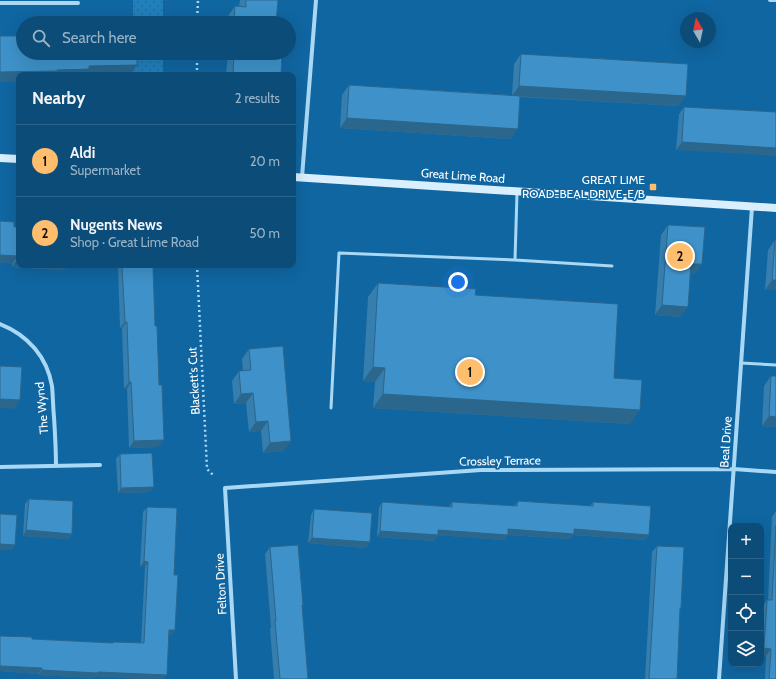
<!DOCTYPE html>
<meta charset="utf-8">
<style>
:root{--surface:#0c4c79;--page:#15537e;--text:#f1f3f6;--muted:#9ab4c6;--line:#2c638a;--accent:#ffbe6d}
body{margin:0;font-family:Cabin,sans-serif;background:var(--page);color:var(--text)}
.controls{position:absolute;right:12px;bottom:12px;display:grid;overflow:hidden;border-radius:8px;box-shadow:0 4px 16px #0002}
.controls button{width:36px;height:36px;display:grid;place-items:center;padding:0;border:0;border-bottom:1px solid var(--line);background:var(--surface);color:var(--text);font:20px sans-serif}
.compass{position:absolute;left:680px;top:12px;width:36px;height:36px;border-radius:50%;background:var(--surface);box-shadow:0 4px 16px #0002;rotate:351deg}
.you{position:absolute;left:458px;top:282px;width:14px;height:14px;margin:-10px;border:3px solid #fff;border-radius:50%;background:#1a73e8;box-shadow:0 0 0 6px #1a73e833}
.badge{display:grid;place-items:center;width:26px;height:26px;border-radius:50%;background:var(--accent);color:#111;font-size:13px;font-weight:700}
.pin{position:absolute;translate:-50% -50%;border:2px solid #fff;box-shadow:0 1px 4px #0006}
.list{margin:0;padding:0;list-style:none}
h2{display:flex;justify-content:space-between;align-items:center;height:52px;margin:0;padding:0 16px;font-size:17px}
h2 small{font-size:13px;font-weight:400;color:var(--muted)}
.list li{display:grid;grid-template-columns:26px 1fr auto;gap:12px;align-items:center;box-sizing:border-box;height:72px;padding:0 16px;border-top:1px solid var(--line)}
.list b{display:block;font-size:15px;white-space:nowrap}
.list p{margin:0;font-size:13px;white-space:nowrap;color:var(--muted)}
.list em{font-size:13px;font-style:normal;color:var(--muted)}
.icon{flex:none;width:22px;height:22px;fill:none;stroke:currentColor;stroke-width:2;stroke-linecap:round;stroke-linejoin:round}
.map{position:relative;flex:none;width:776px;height:679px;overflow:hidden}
.search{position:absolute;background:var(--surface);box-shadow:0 4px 16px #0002;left:16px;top:16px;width:280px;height:44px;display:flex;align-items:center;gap:10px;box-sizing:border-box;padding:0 14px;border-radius:22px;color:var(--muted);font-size:15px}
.panel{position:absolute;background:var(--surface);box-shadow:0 4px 16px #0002;left:16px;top:72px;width:280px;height:196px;border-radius:8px}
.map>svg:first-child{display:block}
.grass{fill:url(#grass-dots)}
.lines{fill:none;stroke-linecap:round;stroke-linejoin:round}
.path{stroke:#a9d8f5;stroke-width:2.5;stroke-dasharray:2 3;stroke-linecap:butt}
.lane{stroke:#a9d8f5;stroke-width:3}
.street{stroke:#a9d8f5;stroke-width:4}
.secondary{stroke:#d9effe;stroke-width:8}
.wall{fill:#357ead}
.shaded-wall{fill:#2b668d}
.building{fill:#3e92c9;stroke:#2b668d}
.poi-dot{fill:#ffbe6d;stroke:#1066a1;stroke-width:1.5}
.labels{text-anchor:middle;stroke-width:3.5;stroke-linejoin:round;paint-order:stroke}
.street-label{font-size:12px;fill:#fff;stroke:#1066a1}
.poi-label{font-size:12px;fill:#fff;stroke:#1066a1;text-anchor:end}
</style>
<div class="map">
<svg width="776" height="679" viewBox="0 0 776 679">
<defs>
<pattern id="grass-dots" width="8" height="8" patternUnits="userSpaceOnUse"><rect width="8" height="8" fill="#1f80be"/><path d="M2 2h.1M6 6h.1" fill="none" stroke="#33698b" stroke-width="1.8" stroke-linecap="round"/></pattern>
</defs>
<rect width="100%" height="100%" fill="#1066a1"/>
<path class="grass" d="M 133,0 L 163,0 L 163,23 L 133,23 Z
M 132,53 L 163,53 L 163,75 L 132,75 Z"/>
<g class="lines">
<path class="path" d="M 197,23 L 198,0
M 197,75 L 197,53
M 197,265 L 207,469 L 214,476"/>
<path class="lane" d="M 515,260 L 517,193
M 741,363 L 776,365
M 331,408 L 339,253 L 515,260 L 612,266"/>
<path class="street" d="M 770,0 L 776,0
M 0,3 L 78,3
M 302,177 L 316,0
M 0,324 C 28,335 47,357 52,386 C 53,396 53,407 54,417 C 55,433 56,450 56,466
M 0,467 L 100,465
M 236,679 L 225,488 L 481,470 L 734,469 L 776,472
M 719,679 L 752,207"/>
<path class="secondary" d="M 0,158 L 19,159
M 293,177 L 776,208"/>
</g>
<path class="wall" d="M 240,0 L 278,0 L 276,23 L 227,23 L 228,16 L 235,6 L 239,6 Z
M 228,53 L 282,53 L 281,75 L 226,75 Z
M 521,54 L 679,106 L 520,97 L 511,139 L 340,128 L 342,95 L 349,85 L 512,95 L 514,64 Z
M 684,107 L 776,112 L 676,150 L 679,114 Z
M 668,225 L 695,274 L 690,274 L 681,317 L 655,315 L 661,235 Z
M 14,227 L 19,265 L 68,265 L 64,270 L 12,267 Z
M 775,240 L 776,240 L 776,290 L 765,290 L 768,250 Z
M 111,265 L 146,265 L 159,447 L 129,448 L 127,389 L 124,389 L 122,328 L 120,328 L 118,268 L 111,268 Z
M 378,283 L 475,295 L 614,378 L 630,424 L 373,408 L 375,382 L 363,381 L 368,297 Z
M 249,349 L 284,451 L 263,453 L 261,431 L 249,432 L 246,403 L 234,404 L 232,381 L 239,371 L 243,371 L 242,359 Z
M 771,376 L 776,427 L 762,426 L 764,386 Z
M 120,454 L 150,492 L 118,493 L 116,459 Z
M 29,499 L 72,534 L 68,539 L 23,536 L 25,504 Z
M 518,501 L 590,506 L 593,502 L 649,535 L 645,540 L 573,535 L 570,539 L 508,535 L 504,540 L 438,535 L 434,541 L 377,537 L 379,508 L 382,502 L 449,507 L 452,502 L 514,506 Z
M 147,507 L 175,630 L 171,635 L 169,635 L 95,677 L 94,678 L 39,675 L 39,674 L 0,671 L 0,636 L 32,639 L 112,643 L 113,642 L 141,643 L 145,567 L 140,567 L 143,512 Z
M 314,509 L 370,542 L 366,548 L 308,543 L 311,515 Z
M 776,511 L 776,679 L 765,679 L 766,656 L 761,655 L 761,624 L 762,607 L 767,600 L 768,600 L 772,517 Z
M 657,546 L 681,608 L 680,609 L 677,679 L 645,679 L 652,552 Z
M 270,547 L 308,679 L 274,679 L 270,629 L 271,627 L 265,554 Z"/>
<path class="shaded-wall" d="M 137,65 L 130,75 L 19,75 L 19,82 L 0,82 L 0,72 L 57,70 L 89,66 Z
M 519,86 L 686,96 L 679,106 L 512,96 Z
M 347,118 L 518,129 L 511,139 L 340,128 Z
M 682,142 L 776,148 L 776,156 L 676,150 Z
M 0,255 L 18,256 L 12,264 L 0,263 Z
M 17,259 L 19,259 L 19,265 L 68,265 L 64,270 L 12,267 Z
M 691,264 L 702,264 L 695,274 L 684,274 Z
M 113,265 L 120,265 L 118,268 L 111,268 Z
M 772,280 L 776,280 L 776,290 L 765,290 Z
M 662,305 L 688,307 L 681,317 L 655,315 Z
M 125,322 L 127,322 L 122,328 L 120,328 Z
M 373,367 L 385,368 L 375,382 L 363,381 Z
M 129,382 L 131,382 L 127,389 L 124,389 Z
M 253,393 L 246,403 L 234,404 L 241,394 Z
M 383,394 L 640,410 L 630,424 L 373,408 Z
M 0,399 L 20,400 L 14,409 L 0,408 Z
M 769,416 L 776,417 L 776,427 L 762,426 Z
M 268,421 L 261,431 L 249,432 L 256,422 Z
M 164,440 L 159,447 L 129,448 L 134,441 Z
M 291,441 L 284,451 L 263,453 L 270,443 Z
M 154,487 L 150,492 L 118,493 L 121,488 Z
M 574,529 L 649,535 L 645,540 L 573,535 L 570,539 L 508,535 L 504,540 L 435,535 L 438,530 Z
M 26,530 L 72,534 L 68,539 L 23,536 Z
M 380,531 L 438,535 L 434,541 L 377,537 Z
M 312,538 L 370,542 L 366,548 L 308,543 Z
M 0,544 L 15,545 L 12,550 L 0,550 Z
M 144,561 L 148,562 L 145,567 L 140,567 Z
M 169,630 L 175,630 L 171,635 L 165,635 Z
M 764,648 L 771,649 L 766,656 L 761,655 L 761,652 Z
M 0,666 L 42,668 L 39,674 L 0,671 Z
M 42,670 L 98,672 L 167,675 L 164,679 L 139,679 L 95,677 L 94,678 L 39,675 Z"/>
<path class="building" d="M 246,0 L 278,0 L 276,23 L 234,23 L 235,6 L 246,7 Z
M 0,36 L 23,36 L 23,53 L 137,53 L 137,65 L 89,66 L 89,69 L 57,70 L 57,71 L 0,72 Z
M 234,53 L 282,53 L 281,75 L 233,75 Z
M 521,54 L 688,64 L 686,96 L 519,86 Z
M 349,85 L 520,96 L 518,129 L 347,118 Z
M 684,107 L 776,112 L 776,148 L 682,142 Z
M 0,221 L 14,222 L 14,227 L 19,227 L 19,259 L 17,259 L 18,256 L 0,255 Z
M 668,225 L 705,227 L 702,264 L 691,264 L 688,307 L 662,305 Z
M 775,240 L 776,240 L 776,280 L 772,280 Z
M 122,265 L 146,265 L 146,266 L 153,266 L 155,326 L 157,326 L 159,385 L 162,385 L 164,440 L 134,441 L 131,382 L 129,382 L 127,322 L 125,322 Z
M 378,283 L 476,289 L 475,295 L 618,304 L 614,378 L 642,380 L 640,410 L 383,394 L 385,368 L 373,367 Z
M 283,346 L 291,441 L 270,443 L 268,421 L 256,422 L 253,393 L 241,394 L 239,371 L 251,370 L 249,349 Z
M 0,366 L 22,367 L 20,400 L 0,399 Z
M 771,376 L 776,376 L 776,417 L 769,416 Z
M 152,453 L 154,487 L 121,488 L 120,454 Z
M 29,499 L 73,501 L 72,534 L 26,530 Z
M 518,501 L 593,506 L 593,502 L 651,506 L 649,535 L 574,529 L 574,534 L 508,529 L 508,535 L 438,530 L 438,535 L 380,531 L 382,502 L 452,507 L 452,502 L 517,506 Z
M 147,507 L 177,508 L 174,575 L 178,575 L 175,630 L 169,630 L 167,675 L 98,672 L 97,673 L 42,670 L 42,668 L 0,666 L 0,636 L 32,637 L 32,639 L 113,643 L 113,642 L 144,643 L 148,562 L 144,561 Z
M 314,509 L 372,513 L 370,542 L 312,538 Z
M 0,514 L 17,515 L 15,545 L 0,544 Z
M 776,525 L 776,679 L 769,679 L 771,649 L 764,648 L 767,600 L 772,600 Z
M 298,545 L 303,605 L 302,605 L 308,679 L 280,679 L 275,621 L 276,621 L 270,547 Z
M 657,546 L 684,547 L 681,608 L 680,608 L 677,679 L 649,679 Z"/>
<rect class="poi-dot" x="649" y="183" width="8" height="8" rx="2"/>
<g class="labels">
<g class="street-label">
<text transform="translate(463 176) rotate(4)" y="4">Great Lime Road</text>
<text transform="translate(194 381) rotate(-93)" y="4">Blackett's Cut</text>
<text transform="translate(42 408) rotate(-95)" y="4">The Wynd</text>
<text transform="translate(726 442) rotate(-86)" y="4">Beal Drive</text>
<text transform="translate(500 461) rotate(-1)" y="4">Crossley Terrace</text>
<text transform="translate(221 584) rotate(-93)" y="4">Felton Drive</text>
</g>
<g class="poi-label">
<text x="645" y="184">GREAT LIME<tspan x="645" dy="14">ROAD-BEAL DRIVE-E/B</tspan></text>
</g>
</g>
</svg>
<div class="controls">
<button>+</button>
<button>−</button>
<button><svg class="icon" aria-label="locate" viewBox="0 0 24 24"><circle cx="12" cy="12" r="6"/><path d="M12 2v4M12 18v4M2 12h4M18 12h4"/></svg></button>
<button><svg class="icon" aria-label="layers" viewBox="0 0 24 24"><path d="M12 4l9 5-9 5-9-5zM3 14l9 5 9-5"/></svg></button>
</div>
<svg class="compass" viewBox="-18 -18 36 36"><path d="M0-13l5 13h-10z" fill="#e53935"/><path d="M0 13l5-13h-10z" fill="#9ab4c6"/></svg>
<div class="you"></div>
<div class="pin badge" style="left:470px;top:372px">1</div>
<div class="pin badge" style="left:680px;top:256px">2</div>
<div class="search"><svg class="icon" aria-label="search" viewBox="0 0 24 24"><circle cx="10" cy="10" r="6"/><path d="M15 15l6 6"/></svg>Search here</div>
<section class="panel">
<h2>Nearby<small>2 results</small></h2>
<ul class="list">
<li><span class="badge">1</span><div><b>Aldi</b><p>Supermarket</p></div><em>20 m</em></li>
<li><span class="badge">2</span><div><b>Nugents News</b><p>Shop · Great Lime Road</p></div><em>50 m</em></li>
</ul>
</section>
</div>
